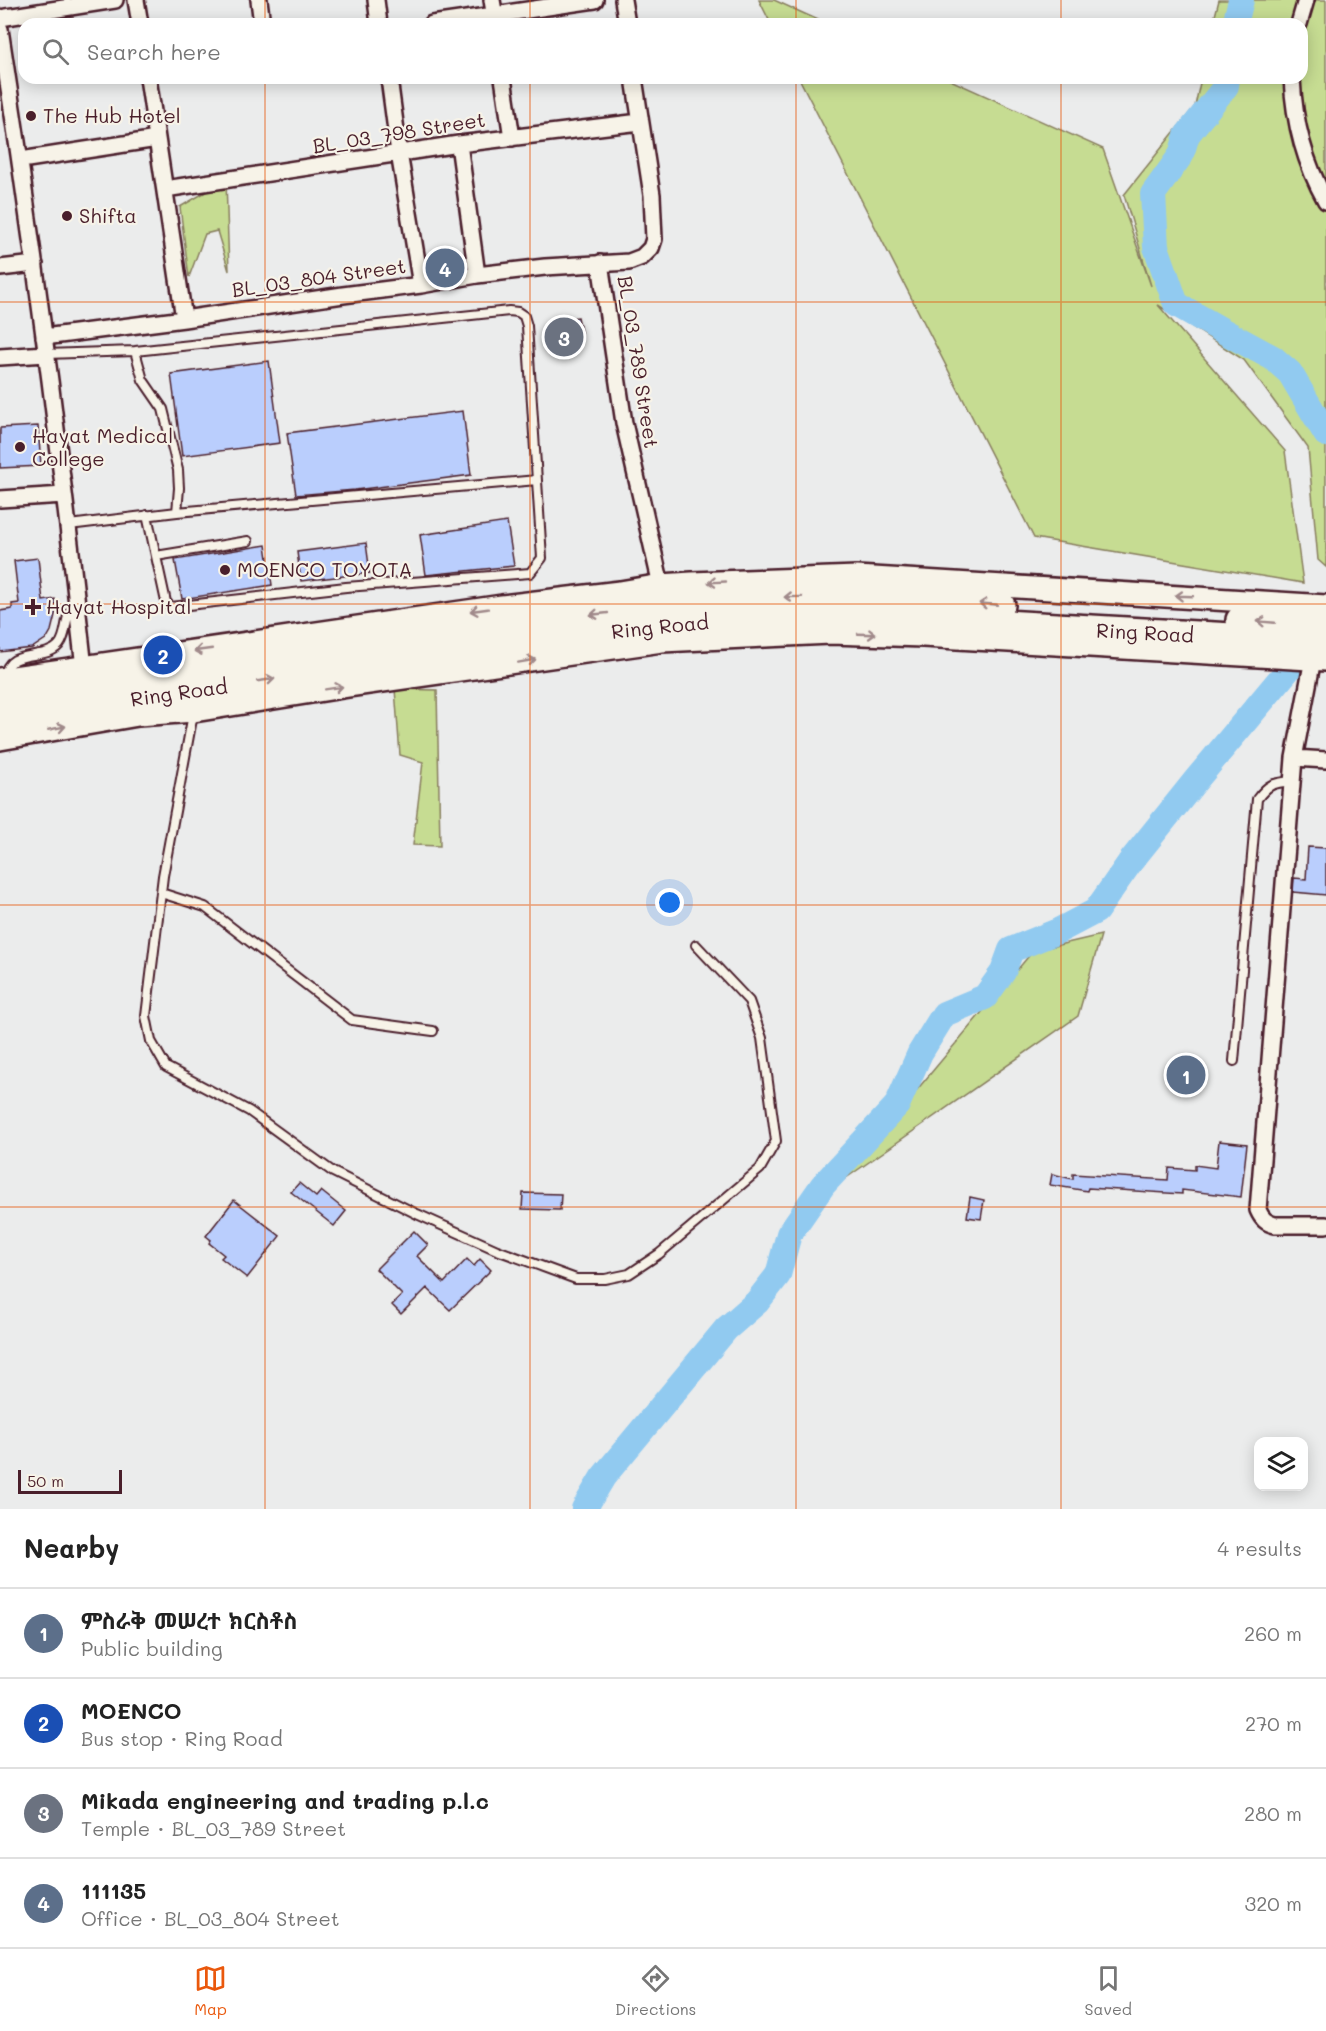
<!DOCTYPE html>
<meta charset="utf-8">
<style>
:root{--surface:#fff;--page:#f2f2f2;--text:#222;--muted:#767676;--line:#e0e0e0;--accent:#ea580c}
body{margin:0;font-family:Mali,"Noto Sans Ethiopic",sans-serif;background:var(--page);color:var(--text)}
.controls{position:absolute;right:18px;bottom:18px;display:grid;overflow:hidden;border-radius:12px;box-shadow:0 3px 15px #0003}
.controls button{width:54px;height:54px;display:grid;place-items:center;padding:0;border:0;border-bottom:2px solid var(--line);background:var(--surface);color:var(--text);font:30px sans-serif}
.scale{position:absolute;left:18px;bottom:15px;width:104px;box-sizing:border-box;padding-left:6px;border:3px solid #4a1f2b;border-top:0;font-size:16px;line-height:21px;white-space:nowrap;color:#4a1f2b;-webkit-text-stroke:4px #f7f3e8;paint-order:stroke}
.you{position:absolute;left:670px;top:903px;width:21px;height:21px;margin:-15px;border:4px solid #fff;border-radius:50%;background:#1a73e8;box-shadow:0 0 0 9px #1a73e833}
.badge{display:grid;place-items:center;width:39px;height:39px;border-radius:50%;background:var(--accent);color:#fff;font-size:20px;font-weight:700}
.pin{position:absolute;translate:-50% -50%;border:3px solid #fff;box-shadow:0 2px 6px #0006}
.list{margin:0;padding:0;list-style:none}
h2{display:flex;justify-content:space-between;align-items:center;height:78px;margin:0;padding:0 24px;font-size:26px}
h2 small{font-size:20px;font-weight:400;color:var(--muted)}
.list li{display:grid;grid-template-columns:39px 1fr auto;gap:18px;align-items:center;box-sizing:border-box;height:90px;padding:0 24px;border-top:2px solid var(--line)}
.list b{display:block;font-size:22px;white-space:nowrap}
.list p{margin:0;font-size:20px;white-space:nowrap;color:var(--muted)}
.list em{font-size:20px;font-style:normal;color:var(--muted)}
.icon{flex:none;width:33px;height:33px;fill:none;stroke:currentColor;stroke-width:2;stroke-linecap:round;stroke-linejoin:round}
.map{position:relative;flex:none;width:1326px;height:1509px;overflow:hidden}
.search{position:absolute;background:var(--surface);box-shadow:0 3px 15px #0003;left:18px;right:18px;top:18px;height:66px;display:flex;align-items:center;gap:15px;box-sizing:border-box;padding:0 21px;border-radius:18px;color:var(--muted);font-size:22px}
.sheet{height:438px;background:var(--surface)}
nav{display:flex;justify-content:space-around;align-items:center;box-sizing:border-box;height:84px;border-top:2px solid var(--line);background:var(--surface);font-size:16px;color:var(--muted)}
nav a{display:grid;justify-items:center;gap:3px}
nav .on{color:var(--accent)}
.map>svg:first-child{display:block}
.green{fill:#c6dc92;stroke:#887e5e;stroke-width:1.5}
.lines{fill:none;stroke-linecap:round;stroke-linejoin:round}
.river{stroke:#91caf0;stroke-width:26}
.building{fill:#bacefd;stroke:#4a1f2b;stroke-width:1.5}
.lane-casing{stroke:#4a1f2b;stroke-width:12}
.street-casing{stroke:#4a1f2b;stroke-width:20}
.secondary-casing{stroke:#4a1f2b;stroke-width:26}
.highway-casing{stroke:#4a1f2b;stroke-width:32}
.lane{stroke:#f7f3e8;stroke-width:8}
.street{stroke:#f7f3e8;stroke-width:15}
.secondary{stroke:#f7f3e8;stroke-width:21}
.highway{stroke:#f7f3e8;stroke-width:27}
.oneway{stroke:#a0898a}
.grid{fill:none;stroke:#e8590c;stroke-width:1.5;stroke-opacity:0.55}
.poi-dot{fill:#4a1f2b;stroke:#f7f3e8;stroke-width:2}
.labels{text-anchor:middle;stroke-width:4.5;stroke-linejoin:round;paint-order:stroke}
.poi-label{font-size:20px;fill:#4a1f2b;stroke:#f7f3e8;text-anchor:start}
.street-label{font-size:20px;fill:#4a1f2b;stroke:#f7f3e8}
</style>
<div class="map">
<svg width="1326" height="1509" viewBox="0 0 1326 1509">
<rect width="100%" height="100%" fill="#ebecec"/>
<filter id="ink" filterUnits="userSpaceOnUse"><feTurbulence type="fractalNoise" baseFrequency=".0167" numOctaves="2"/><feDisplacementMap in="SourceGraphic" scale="12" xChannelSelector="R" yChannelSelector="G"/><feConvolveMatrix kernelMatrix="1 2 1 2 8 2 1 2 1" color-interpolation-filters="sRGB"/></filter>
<g filter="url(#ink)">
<path class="green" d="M 759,0 L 774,0 L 827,24 L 771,24 Z
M 1219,0 L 1326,0 L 1326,567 L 1318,560 L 1308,448 L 1244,360 L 1158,305 L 1285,451 L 1303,583 L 1034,538 L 799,78 L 946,78 L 1103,149 L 1151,286 L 1124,195 L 1195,106 L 1201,78 L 1302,78 L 1302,24 L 1213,24 Z
M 226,180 L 229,271 L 217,231 L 205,234 L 189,277 L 180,207 Z
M 395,689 L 437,690 L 440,846 L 413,845 L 423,762 L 400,755 Z
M 1101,935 L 1078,1016 L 839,1183 L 1033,951 Z"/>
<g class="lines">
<path class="river" d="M 1235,24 L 1241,0
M 1227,78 L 1226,86 L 1187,135 L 1181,155 L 1153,194 L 1156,247 L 1176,304 L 1225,332 L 1273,358 L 1290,373 L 1326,434
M 584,1509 L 603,1477 L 726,1329 L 757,1302 L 778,1275 L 789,1234 L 823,1185 L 897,1105 L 920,1053 L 944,1014 L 985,997 L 1003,972 L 1011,950 L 1058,931 L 1096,911 L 1131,861 L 1196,780 L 1312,641"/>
</g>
<path class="building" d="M 578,317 L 582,337 L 558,339 L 556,320 Z
M 269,361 L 280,443 L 182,456 L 171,374 Z
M 463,411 L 471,475 L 355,490 L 296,495 L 287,433 Z
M 38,426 L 41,466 L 0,468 L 0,428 Z
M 507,522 L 514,566 L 426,575 L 420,535 Z
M 366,543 L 370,573 L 301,581 L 297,552 Z
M 266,545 L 272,585 L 182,599 L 175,560 Z
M 38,558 L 43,601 L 55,599 L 56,611 L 51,631 L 47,638 L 32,648 L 0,652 L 0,611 L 12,609 L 12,604 L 19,603 L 14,561 Z
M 1308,847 L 1326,848 L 1326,895 L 1293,892 L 1294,878 L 1306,879 Z
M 1219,1141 L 1247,1144 L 1241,1197 L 1182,1190 L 1182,1194 L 1088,1188 L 1087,1191 L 1050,1185 L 1052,1174 L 1073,1179 L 1073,1174 L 1168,1180 L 1169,1168 L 1195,1170 L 1195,1165 L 1216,1168 Z
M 299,1183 L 316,1197 L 321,1191 L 346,1211 L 334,1226 L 291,1192 Z
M 523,1193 L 561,1194 L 560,1210 L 522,1209 Z
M 970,1197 L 984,1200 L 981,1219 L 967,1217 Z
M 234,1200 L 280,1236 L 247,1278 L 221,1258 L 224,1255 L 209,1243 L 211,1240 L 206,1236 Z
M 414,1231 L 428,1245 L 417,1256 L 444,1283 L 467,1259 L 474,1266 L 480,1259 L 491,1270 L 450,1310 L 427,1288 L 401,1314 L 392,1305 L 402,1295 L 376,1269 Z"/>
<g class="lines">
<g class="lane-casing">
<path id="lane" d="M 46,354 L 135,351 L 509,311 L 518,312 L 524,316 L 527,326 L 542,558 L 530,573 L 346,587 L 171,607 L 166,602 L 147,515
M 177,512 L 537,480
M 69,525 L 177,512 L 179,488 L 178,470 L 163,409 L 143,380 L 135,351
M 156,556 L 248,541
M 5,677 C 7,647 44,662 59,645 C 66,637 65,623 69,613 L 78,610
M 193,714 L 163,876 L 146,1016 L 151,1041 L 166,1067 L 249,1111 L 333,1172 L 417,1214 L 497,1250 L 576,1279 L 605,1279 L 629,1274 L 659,1254 L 760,1169 L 776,1141 L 762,1038 L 749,1001 L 696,945
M 161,893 L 205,907 L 352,1020 L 433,1031
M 1234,1061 L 1257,799 C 1269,783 1274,783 1292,781"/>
</g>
<g class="street-casing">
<path id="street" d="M 136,0 L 140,24
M 259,0 L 262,24
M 376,0 L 379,24
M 492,0 L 496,24
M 623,0 L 627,24
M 0,18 L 115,0
M 432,24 L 595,0
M 1299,24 L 1306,0
M 0,29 C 33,241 61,454 84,668
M 148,78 L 184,319
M 389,78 L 399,153 L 421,285
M 503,78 L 512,138
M 1292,78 C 1294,122 1304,162 1326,201
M 459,144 L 477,275
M 21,160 L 157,139
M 165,189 L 459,144 L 640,122
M 600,263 L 624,423 L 661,585
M 0,268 L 35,264
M 44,337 L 184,319 L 343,295 L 421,285 L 477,275 L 545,267 L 629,262 L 642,257 L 651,248 L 654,239 L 652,195 L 634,78
M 0,357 L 46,354
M 0,499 L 64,495
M 1313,659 L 1294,758 L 1258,1210 C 1262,1219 1266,1223 1275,1225 L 1326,1225
M 1294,758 L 1326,760"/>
</g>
<g class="secondary-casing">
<path id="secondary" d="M 0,679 L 502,606 L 620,592 L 661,585 L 692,583 L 857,577 L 1326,606
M 0,739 L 138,715 L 194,711 L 349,686 L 662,641 L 831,633 L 923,636 L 1326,660"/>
</g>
<g class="highway-casing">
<path id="highway" d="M 1240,620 L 1326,625
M 0,700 L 130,678 L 188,671 L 448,632 L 606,613 L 787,597 L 916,597 L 1001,605
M 0,720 L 451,653 L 627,629 L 736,619 L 778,617 L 882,617 L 1232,637 L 1291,643 L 1326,644"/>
</g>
<use href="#lane" class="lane"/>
<use href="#street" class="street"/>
<use href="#secondary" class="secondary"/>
<use href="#highway" class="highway"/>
</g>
<defs><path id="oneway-shaft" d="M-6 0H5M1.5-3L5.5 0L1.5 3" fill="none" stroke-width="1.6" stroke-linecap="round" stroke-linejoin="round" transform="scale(1.5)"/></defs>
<g class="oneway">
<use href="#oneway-shaft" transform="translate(717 582) rotate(177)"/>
<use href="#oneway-shaft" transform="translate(1184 596) rotate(-178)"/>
<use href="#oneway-shaft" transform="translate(793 597) rotate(179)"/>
<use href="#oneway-shaft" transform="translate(988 604) rotate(-175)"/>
<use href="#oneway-shaft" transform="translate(479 610) rotate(172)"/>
<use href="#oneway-shaft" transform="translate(599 614) rotate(174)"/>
<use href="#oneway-shaft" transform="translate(1266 622) rotate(-175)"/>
<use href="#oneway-shaft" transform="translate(867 634) rotate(2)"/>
<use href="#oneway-shaft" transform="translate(203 650) rotate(172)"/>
<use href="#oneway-shaft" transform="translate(527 661) rotate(-10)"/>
<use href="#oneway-shaft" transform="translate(266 680) rotate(-8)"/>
<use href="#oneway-shaft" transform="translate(334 688) rotate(-9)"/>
<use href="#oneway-shaft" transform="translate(57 728) rotate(-11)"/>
</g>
</g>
<path class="grid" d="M 265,0 L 265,24M 530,0 L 530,24M 796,0 L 796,24M 1061,0 L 1061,24M 265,78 L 265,1509M 530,78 L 530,1509M 796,78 L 796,1509M 1061,78 L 1061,1509M 0,302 L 1326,302M 0,604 L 1326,604M 0,905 L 1326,905M 0,1207 L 1326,1207"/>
<g class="poi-dot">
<circle cx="31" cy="116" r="6"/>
<circle cx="67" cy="216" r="6"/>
<circle cx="20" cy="447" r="6"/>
<circle cx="225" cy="570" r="6"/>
<path d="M30 598h6v6h6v6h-6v6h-6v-6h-6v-6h6z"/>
</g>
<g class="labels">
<g class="poi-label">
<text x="43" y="123">The Hub Hotel</text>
<text x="79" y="223">Shifta</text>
<text x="32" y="443">Hayat Medical<tspan x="32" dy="23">College</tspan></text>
<text x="237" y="577">MOENCO TOYOTA</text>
<text x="46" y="614">Hayat Hospital</text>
</g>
<g class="street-label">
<text transform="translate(399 133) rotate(-9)" y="7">BL_03_798 Street</text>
<text transform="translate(319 278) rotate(-8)" y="7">BL_03_804 Street</text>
<text transform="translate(638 362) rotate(81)" y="7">BL_03_789 Street</text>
<text transform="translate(660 627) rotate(-6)" y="7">Ring Road</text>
<text transform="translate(1145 633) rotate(3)" y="7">Ring Road</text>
<text transform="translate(179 693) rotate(-8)" y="7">Ring Road</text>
</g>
</g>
</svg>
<div class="controls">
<button><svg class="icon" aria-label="layers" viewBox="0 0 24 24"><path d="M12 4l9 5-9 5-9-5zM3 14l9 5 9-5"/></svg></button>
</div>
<div class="scale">50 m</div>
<div class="you"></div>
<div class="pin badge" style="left:1186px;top:1075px;background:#5c6f8a">1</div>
<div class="pin badge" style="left:163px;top:655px;background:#1a4fb4">2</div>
<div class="pin badge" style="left:564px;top:337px;background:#6b7280">3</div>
<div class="pin badge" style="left:445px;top:268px;background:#5c6f8a">4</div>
<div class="search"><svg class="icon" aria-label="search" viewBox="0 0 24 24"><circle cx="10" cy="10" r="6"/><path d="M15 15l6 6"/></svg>Search here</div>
</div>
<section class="sheet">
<h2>Nearby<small>4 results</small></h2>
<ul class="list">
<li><span class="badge" style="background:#5c6f8a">1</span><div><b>ምስራቅ መሠረተ ክርስቶስ</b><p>Public building</p></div><em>260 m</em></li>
<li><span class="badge" style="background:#1a4fb4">2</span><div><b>MOENCO</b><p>Bus stop · Ring Road</p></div><em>270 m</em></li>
<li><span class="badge" style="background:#6b7280">3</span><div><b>Mikada engineering and trading p.l.c</b><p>Temple · BL_03_789 Street</p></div><em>280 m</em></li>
<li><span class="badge" style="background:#5c6f8a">4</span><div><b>111135</b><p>Office · BL_03_804 Street</p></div><em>320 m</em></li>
</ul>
</section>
<nav>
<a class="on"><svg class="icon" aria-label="map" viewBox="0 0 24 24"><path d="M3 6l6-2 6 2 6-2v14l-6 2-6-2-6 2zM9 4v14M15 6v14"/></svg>Map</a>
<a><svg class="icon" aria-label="directions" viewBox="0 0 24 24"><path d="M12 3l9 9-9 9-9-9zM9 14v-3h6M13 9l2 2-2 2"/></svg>Directions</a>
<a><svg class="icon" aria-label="saved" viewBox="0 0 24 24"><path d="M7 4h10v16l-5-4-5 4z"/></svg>Saved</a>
</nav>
